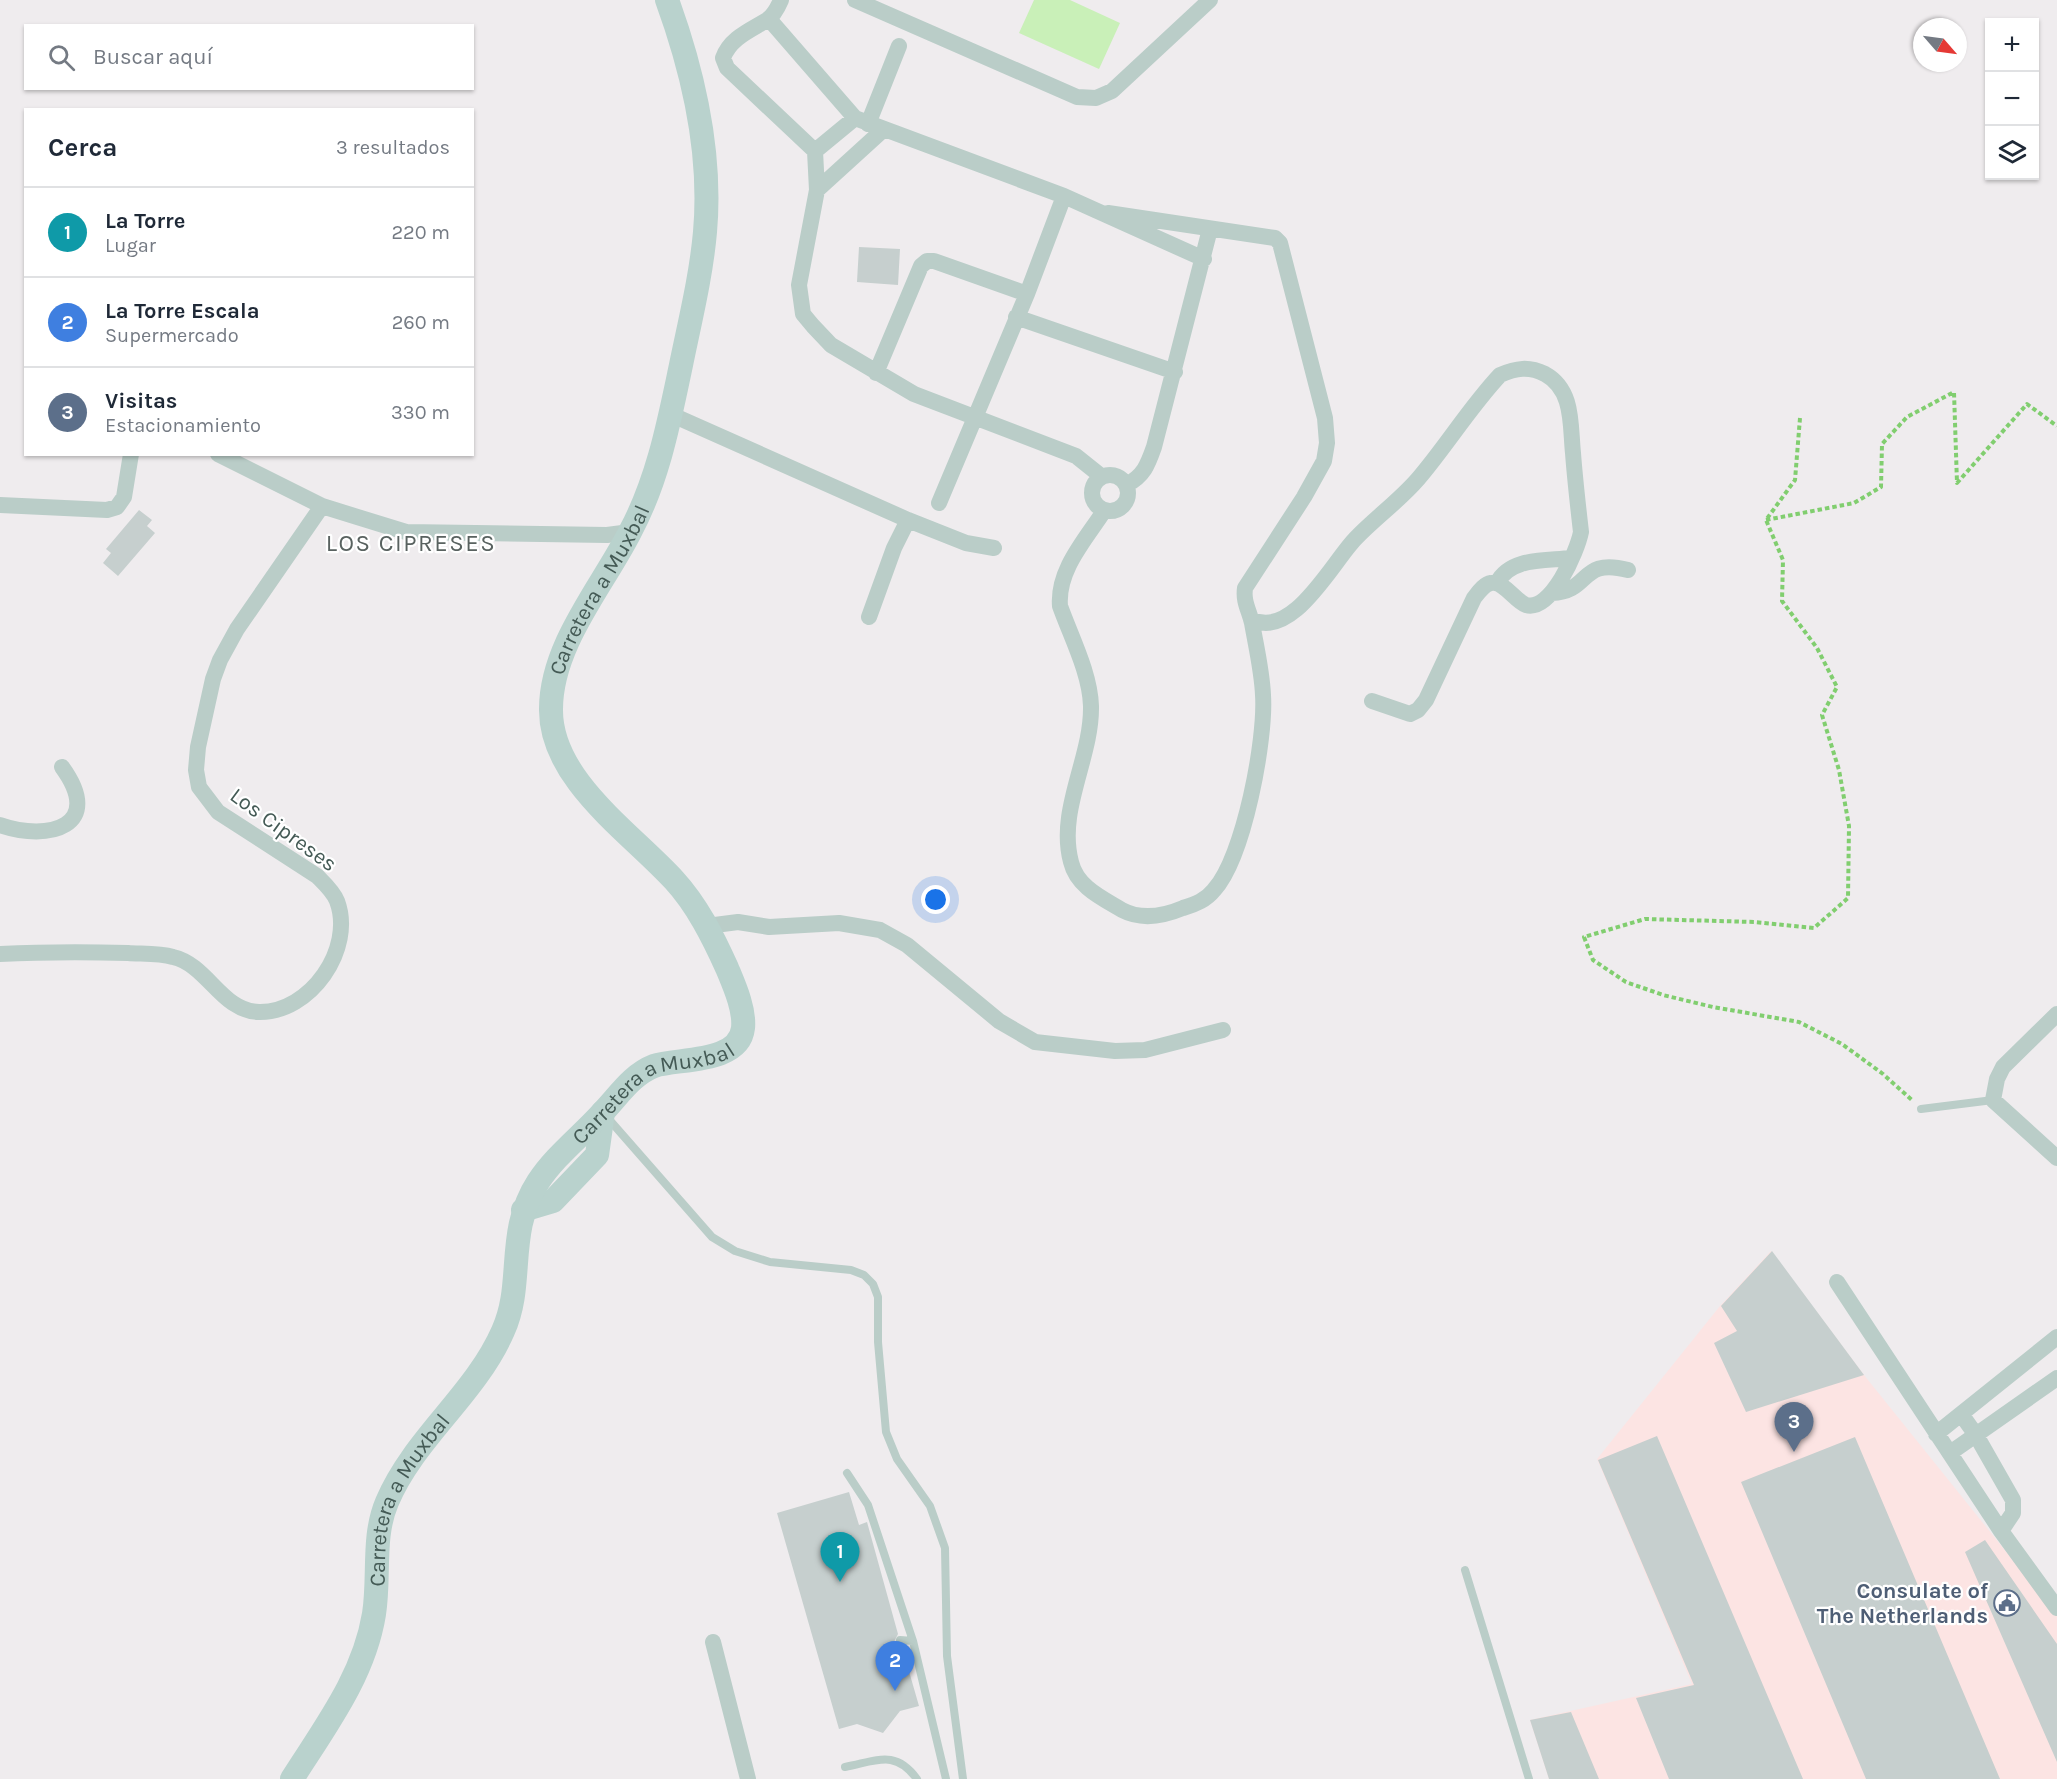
<!DOCTYPE html>
<html lang="es">
<meta charset="utf-8">
<style>
:root{--surface:#fff;--page:#f6f6f7;--text:#1f2937;--muted:#747a83;--line:#e0e1e3;--accent:#7c3aed}
body{margin:0;font-family:Karla,sans-serif;background:var(--page);color:var(--text)}
.controls{position:absolute;right:18px;top:18px;display:grid;overflow:hidden;border-radius:0px;box-shadow:0 2px 4px #0004}
.controls button{width:54px;height:54px;display:grid;place-items:center;padding:0;border:0;border-bottom:2px solid var(--line);background:var(--surface);color:var(--text);font:30px sans-serif}
.compass{position:absolute;left:1913px;top:18px;width:54px;height:54px;border-radius:50%;background:var(--surface);box-shadow:0 2px 4px #0004;rotate:118deg}
.you{position:absolute;left:936px;top:900px;width:21px;height:21px;margin:-15px;border:4px solid #fff;border-radius:50%;background:#1a73e8;box-shadow:0 0 0 9px #1a73e833}
.badge{display:grid;place-items:center;width:39px;height:39px;border-radius:50%;background:var(--accent);color:#fff;font-size:20px;font-weight:700}
.pin{position:absolute;translate:-50% -50px;filter:drop-shadow(0 2px 3px #0008)}
.pin::after{content:'';position:absolute;top:32px;width:21px;height:18px;background:inherit;clip-path:polygon(0 0,100% 0,50% 100%)}
.list{margin:0;padding:0;list-style:none}
h2{display:flex;justify-content:space-between;align-items:center;height:78px;margin:0;padding:0 24px;font-size:26px}
h2 small{font-size:20px;font-weight:400;color:var(--muted)}
.list li{display:grid;grid-template-columns:39px 1fr auto;gap:18px;align-items:center;box-sizing:border-box;height:90px;padding:0 24px;border-top:2px solid var(--line)}
.list b{display:block;font-size:22px;white-space:nowrap}
.list p{margin:0;font-size:20px;white-space:nowrap;color:var(--muted)}
.list em{font-size:20px;font-style:normal;color:var(--muted)}
.icon{flex:none;width:33px;height:33px;fill:none;stroke:currentColor;stroke-width:2;stroke-linecap:round;stroke-linejoin:round}
.map{position:relative;flex:none;width:2057px;height:1779px;overflow:hidden}
.search{position:absolute;background:var(--surface);box-shadow:0 2px 4px #0004;left:24px;top:24px;width:450px;height:66px;display:flex;align-items:center;gap:15px;box-sizing:border-box;padding:0 21px;border-radius:0px;color:var(--muted);font-size:22px}
.panel{position:absolute;background:var(--surface);box-shadow:0 2px 4px #0004;left:24px;top:108px;width:450px;height:348px;border-radius:0px}
.map>svg:first-child{display:block}
.commercial{fill:#fce4e3}
.green{fill:#c9f0b8}
.building{fill:#c6cfce}
.lines{fill:none;stroke-linecap:round;stroke-linejoin:round}
.path{stroke:#81ce6f;stroke-width:4;stroke-dasharray:4.5 3;stroke-linecap:butt}
.lane{stroke:#bacdc8;stroke-width:8}
.street{stroke:#bacdc8;stroke-width:16}
.secondary{stroke:#b9d2cd;stroke-width:24}
.labels{text-anchor:middle;stroke-width:4.5;stroke-linejoin:round;paint-order:stroke}
.street-label{font-size:22px;fill:#445a55;stroke:#fff}
.service-label{font-size:22px;font-weight:bold;fill:#4e5e75;stroke:#fff;text-anchor:end}
.neighbourhood-label{font-size:24px;letter-spacing:1.5px;fill:#596260;stroke:#fff}
</style>
<div class="map">
<svg width="2057" height="1779" viewBox="0 0 2057 1779">
<rect width="100%" height="100%" fill="#efecee"/>
<path class="commercial" d="M 1771,1251 L 1864,1375 L 2057,1615 L 2057,1779 L 1549,1779 L 1530,1720 L 1692,1684 L 1597,1459 L 1720,1306 Z"/>
<path class="green" d="M 1034,0 L 1070,0 L 1120,23 L 1099,69 L 1019,33 Z"/>
<path class="building" d="M 859,247 L 900,249 L 898,285 L 857,282 Z
M 139,510 L 152,520 L 147,526 L 155,533 L 118,576 L 103,563 L 111,553 L 106,549 Z
M 1772,1251 L 1864,1375 L 1746,1412 L 1714,1343 L 1737,1331 L 1721,1306 Z
M 1657,1436 L 1803,1779 L 1669,1779 L 1636,1698 L 1694,1685 L 1598,1460 Z
M 1855,1437 L 2000,1779 L 1866,1779 L 1741,1482 Z
M 849,1492 L 859,1525 L 867,1522 L 898,1634 L 894,1642 L 902,1647 L 919,1706 L 900,1711 L 883,1733 L 857,1724 L 839,1729 L 777,1513 Z
M 1985,1540 L 2057,1644 L 2057,1762 L 1965,1552 Z
M 1571,1712 L 1599,1779 L 1549,1779 L 1530,1720 Z"/>
<g class="lines">
<path class="path" d="M 1800,418 L 1795,480 L 1766,520 L 1783,560 L 1782,601 L 1817,648 L 1837,687 L 1822,715 L 1839,770 L 1849,826 L 1848,898 L 1814,928 L 1755,922 L 1645,919 L 1584,937 L 1593,960 L 1626,982 L 1663,995 L 1713,1007 L 1799,1022 L 1842,1044 L 1883,1074 L 1912,1100
M 1766,520 L 1854,503 L 1881,487 L 1882,444 L 1907,417 L 1954,392 L 1957,483 L 2027,404 L 2057,426"/>
<path class="lane" d="M 1921,1109 L 1993,1100
M 606,1116 L 712,1237 L 735,1251 L 770,1262 L 851,1270 L 864,1275 L 873,1284 L 878,1297 L 878,1342 L 886,1432 L 897,1459 L 930,1506 L 945,1548 L 947,1656 L 963,1779
M 847,1473 L 868,1505 L 913,1641
M 1465,1570 L 1529,1779
M 900,1640 L 913,1641 L 946,1779
M 845,1767 C 877,1761 895,1749 917,1779"/>
<path class="street" d="M 781,0 C 778,7 773,16 767,20 C 751,30 730,38 723,58 L 727,68 L 815,151 L 817,190 L 799,285 L 803,314 L 813,326 L 831,345 L 914,394 L 1076,456 L 1101,476
M 855,0 L 1077,97 L 1096,98 L 1112,91 L 1210,0
M 769,19 L 855,118 L 1064,196 L 1204,259
M 868,124 L 899,46
M 815,151 L 855,118
M 817,190 L 884,129
M 1016,317 L 1175,372
M 876,373 L 921,266 L 927,261 L 934,261 L 1027,294
M 670,414 L 908,520 L 966,543 L 994,548
M 218,454 L 322,506 L 406,532 L 607,535 L 630,532
M1092 493a18 18 0 1 1 36 0a18 18 0 1 1-36 0Z
M 1126,485 C 1144,476 1148,464 1154,447 L 1210,229
M 939,503 L 1027,294 L 1064,196
M 0,505 L 107,510 L 117,507 L 124,497 L 131,454
M 1104,511 C 1086,539 1057,570 1060,606 C 1071,637 1090,673 1091,706 C 1092,758 1057,810 1071,862 C 1077,887 1102,898 1122,910 C 1141,920 1164,916 1183,908 C 1196,904 1206,900 1214,890 C 1244,857 1266,739 1263,695 C 1262,671 1256,646 1252,623 C 1249,610 1243,602 1245,588 L 1304,497 L 1324,461 L 1327,443 L 1325,418 L 1280,243 L 1275,238 L 1108,213
M 1497,583 C 1510,557 1546,561 1571,558
M 1552,593 C 1591,592 1579,557 1628,570
M 869,617 L 894,548 L 908,520
M 1251,619 C 1292,641 1332,563 1355,539 C 1375,518 1399,501 1418,479 C 1447,445 1470,407 1500,375 C 1516,368 1529,366 1545,374 C 1574,390 1570,425 1573,453 C 1575,480 1578,506 1581,532 C 1577,552 1551,612 1526,605 C 1515,601 1503,580 1491,583 C 1484,584 1478,593 1474,598 L 1426,700 L 1418,710 L 1410,714 L 1372,701
M 0,825 C 49,842 105,826 62,767
M 707,926 L 738,922 L 769,927 L 839,923 L 880,930 L 907,945 L 999,1021 L 1035,1042 L 1115,1051 L 1145,1050 L 1223,1030
M 0,954 C 42,952 85,952 128,953 C 142,954 159,953 173,957 C 208,965 221,1011 259,1012 C 310,1013 355,949 337,901 C 333,891 324,883 317,876 L 218,812 L 199,787 L 196,770 L 198,747 L 213,679 L 220,660 L 237,629 L 322,506
M 2057,1014 L 2003,1067 L 1997,1079 L 1993,1100 L 2057,1158
M 1837,1282 L 2001,1531 L 2057,1608
M 1961,1414 L 1976,1435 L 2013,1500 L 2013,1513 L 2001,1531
M 1936,1434 L 2057,1337
M 1950,1453 L 2057,1378
M 713,1642 L 748,1779"/>
<g class="secondary">
<path d="M 523,1210 L 553,1201 L 597,1155 L 603,1112"/>
<path id="s1" d="M 292,1779 C 325,1727 364,1676 374,1614 C 380,1576 372,1537 387,1502 C 414,1438 475,1395 503,1331 C 525,1283 505,1233 538,1182 C 555,1156 580,1137 601,1114 C 618,1097 631,1075 654,1066 C 678,1058 739,1064 743,1028 C 745,1009 734,985 727,968 C 713,937 697,905 674,880 C 630,832 550,779 551,709 C 551,645 602,587 630,532 C 658,480 669,422 681,365 C 690,321 701,277 705,232 C 712,153 694,74 667,0"/>
</g>
</g>
<defs>
<g id="civic-ring" transform="scale(1.35)"><circle r="9.5" fill="#fff" stroke="#5c6f8a" stroke-width="1.5"/><path d="M-.6-6.5H3V-4.5H.6V-3L4-1V1h2V6H-6V1h2V-1L-.6-3ZM-1.2 2.5V6h2.4V2.5Z" fill="#5c6f8a"/></g>
</defs>
<g fill-rule="evenodd">
<use href="#civic-ring" x="2007" y="1603"/>
</g>
<g class="labels">
<g class="street-label">
<text dy="8" stroke="none"><textPath href="#s1" startOffset="1442">Carretera a Muxbal</textPath></text>
<text transform="translate(284 829) rotate(36)" y="8">Los Cipreses</text>
<text dy="8" stroke="none"><textPath href="#s1" startOffset="812">Carretera a Muxbal</textPath></text>
<text dy="8" stroke="none"><textPath href="#s1" startOffset="308">Carretera a Muxbal</textPath></text>
</g>
<g class="service-label">
<text x="1988" y="1598">Consulate of<tspan x="1988" dy="25">The Netherlands</tspan></text>
</g>
<g class="neighbourhood-label">
<text x="411" y="551">LOS CIPRESES</text>
</g>
</g>
</svg>
<div class="controls">
<button>+</button>
<button>−</button>
<button><svg class="icon" aria-label="layers" viewBox="0 0 24 24"><path d="M12 4l9 5-9 5-9-5zM3 14l9 5 9-5"/></svg></button>
</div>
<svg class="compass" viewBox="-18 -18 36 36"><path d="M0-13l5 13h-10z" fill="#e53935"/><path d="M0 13l5-13h-10z" fill="#747a83"/></svg>
<div class="you"></div>
<div class="pin badge" style="left:840px;top:1582px;background:#0f9aa8">1</div>
<div class="pin badge" style="left:895px;top:1691px;background:#3f7fe0">2</div>
<div class="pin badge" style="left:1794px;top:1452px;background:#5c6f8a">3</div>
<div class="search"><svg class="icon" aria-label="search" viewBox="0 0 24 24"><circle cx="10" cy="10" r="6"/><path d="M15 15l6 6"/></svg>Buscar aquí</div>
<section class="panel">
<h2>Cerca<small>3 resultados</small></h2>
<ul class="list">
<li><span class="badge" style="background:#0f9aa8">1</span><div><b>La Torre</b><p>Lugar</p></div><em>220 m</em></li>
<li><span class="badge" style="background:#3f7fe0">2</span><div><b>La Torre Escala</b><p>Supermercado</p></div><em>260 m</em></li>
<li><span class="badge" style="background:#5c6f8a">3</span><div><b>Visitas</b><p>Estacionamiento</p></div><em>330 m</em></li>
</ul>
</section>
</div>
